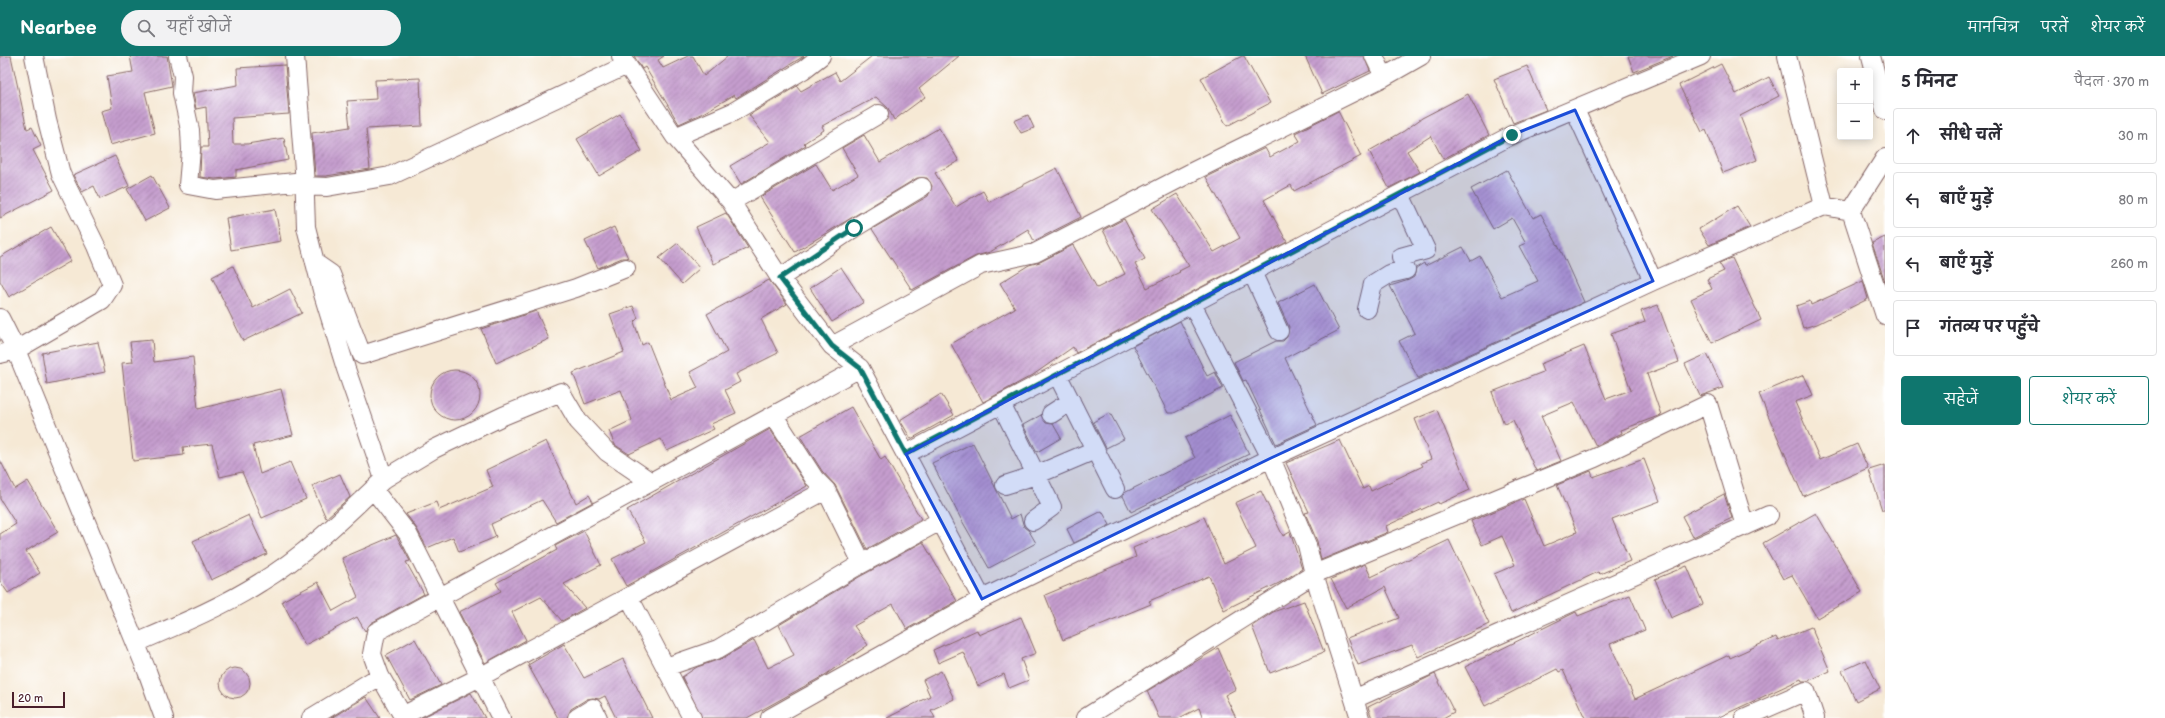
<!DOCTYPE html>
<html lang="hi">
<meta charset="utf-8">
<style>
:root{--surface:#fff;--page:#f2f2f3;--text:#2b2b33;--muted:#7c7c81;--line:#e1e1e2;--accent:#0f766e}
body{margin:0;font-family:"Balsamiq Sans","Playpen Sans Deva",sans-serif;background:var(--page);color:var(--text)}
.controls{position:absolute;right:12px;top:12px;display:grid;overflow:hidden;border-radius:4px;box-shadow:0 2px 10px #0003}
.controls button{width:36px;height:36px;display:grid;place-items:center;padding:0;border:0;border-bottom:1px solid var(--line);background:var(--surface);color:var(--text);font:20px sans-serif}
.scale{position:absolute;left:12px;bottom:10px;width:53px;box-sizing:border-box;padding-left:4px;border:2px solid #4a1f2b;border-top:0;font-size:11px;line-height:14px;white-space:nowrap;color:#4a1f2b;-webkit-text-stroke:3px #fff;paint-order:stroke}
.stop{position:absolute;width:12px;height:12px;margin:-9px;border:3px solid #0f766e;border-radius:50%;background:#fff}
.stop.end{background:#0f766e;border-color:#fff;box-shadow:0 1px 4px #0008}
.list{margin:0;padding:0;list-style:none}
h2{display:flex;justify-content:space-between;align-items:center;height:52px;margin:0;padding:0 16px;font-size:17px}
h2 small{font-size:13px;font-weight:400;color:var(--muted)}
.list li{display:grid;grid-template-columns:26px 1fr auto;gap:12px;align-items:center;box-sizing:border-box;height:56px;margin:0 8px 8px;padding:0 8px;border:1px solid var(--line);border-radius:4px}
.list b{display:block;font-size:15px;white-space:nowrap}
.list em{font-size:13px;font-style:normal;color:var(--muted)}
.actions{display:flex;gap:8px;padding:12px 16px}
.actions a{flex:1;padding:9px 0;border:1px solid var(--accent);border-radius:4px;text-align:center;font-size:14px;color:var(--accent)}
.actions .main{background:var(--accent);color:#fff}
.icon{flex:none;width:22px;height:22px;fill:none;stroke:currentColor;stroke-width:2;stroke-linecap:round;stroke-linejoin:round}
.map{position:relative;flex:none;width:1885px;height:662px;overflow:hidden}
header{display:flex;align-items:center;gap:24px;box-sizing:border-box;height:56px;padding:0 20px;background:var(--accent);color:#fff}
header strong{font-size:19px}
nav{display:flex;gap:22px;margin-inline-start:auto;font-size:14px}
.search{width:280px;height:36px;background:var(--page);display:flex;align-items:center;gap:10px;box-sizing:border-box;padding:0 14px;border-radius:22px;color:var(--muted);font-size:15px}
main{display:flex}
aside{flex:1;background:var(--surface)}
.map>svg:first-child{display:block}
.building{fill:url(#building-hatch)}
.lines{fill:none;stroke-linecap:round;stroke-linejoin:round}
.minor-casing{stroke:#866666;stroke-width:20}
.minor{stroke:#fff;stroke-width:18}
.route{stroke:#0f766e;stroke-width:5}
.marked{fill:#1d4ed8;fill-opacity:0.2;stroke:#1d4ed8;stroke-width:3;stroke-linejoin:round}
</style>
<header>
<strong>Nearbee</strong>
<div class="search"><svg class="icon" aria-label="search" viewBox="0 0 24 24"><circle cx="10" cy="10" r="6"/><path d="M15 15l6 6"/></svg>यहाँ खोजें</div>
<nav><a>मानचित्र</a><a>परतें</a><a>शेयर करें</a></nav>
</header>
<main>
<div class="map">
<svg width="1885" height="662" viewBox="0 0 1885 662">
<defs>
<pattern id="building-hatch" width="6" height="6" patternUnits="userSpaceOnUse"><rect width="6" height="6" fill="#c59dce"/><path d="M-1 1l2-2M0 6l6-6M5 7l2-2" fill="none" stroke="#a27fa7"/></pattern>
</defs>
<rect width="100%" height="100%" fill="#fff"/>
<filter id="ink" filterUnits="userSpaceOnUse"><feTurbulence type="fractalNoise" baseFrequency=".025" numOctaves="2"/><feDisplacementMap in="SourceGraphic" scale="8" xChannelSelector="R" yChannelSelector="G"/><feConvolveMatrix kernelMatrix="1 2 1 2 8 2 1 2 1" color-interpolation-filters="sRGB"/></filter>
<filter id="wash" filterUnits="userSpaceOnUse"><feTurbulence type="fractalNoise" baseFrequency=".012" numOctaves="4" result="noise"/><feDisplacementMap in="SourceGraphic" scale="16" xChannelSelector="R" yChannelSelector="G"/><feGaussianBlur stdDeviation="0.9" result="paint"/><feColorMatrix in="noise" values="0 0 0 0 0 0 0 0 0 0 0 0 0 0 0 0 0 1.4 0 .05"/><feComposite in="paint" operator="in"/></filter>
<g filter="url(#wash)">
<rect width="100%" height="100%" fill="#f6e9d5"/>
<g id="blocks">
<path class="building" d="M 0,0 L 11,0 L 27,73 L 32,71 L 41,90 L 33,94 L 54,134 L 0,162 Z
M 130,0 L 167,0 L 172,30 L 145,36 L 155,77 L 110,89 L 101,55 L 112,52 L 107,20 L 133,16 Z
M 634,0 L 664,0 L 658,4 L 663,12 L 688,0 L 693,0 L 704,20 L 728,0 L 804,0 L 736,42 L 734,39 L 703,57 L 679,68 L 645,11 L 642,13 Z
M 872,0 L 959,0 L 919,33 L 925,41 L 894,64 L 888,52 L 876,41 L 822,70 L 824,74 L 804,87 L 806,89 L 741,128 L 730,110 L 770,86 L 749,59 L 797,30 L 801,35 L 835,16 L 840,25 Z
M 1242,0 L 1244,0 L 1270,47 L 1227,70 L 1201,22 Z
M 1305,0 L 1364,0 L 1370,15 L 1322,38 Z
M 1628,0 L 1673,0 L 1634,16 Z
M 1721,8 L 1736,38 L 1769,21 L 1779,40 L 1740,60 L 1757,104 L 1723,117 L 1706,74 L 1702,76 L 1679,29 Z
M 285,9 L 289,58 L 232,62 L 233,88 L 247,88 L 284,82 L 288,104 L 236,114 L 236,121 L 215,123 L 200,121 L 201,91 L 208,91 L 206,51 L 196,53 L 193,37 L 238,29 L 237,12 Z
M 1527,10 L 1546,54 L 1513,67 L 1494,23 Z
M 420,22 L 422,70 L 366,73 L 370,113 L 326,120 L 315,120 L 312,77 L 350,71 L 347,45 L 376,43 L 375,24 Z
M 1468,38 L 1489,79 L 1443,103 L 1431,80 L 1407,95 L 1420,116 L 1389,132 L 1369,95 L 1404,75 L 1422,62 Z
M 1338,55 L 1361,100 L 1294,135 L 1291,129 L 1264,144 L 1287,186 L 1076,297 L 1073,291 L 1033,319 L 983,346 L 951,288 L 1015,252 L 1000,227 L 1029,209 L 1040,206 L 1073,189 L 1097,232 L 1125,218 L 1103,174 L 1124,163 L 1145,203 L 1135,208 L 1147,232 L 1180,216 L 1179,215 L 1189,210 L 1152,153 L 1177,138 L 1214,196 L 1240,182 L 1206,121 L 1265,92 L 1270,101 L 1300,85 L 1295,77 Z
M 620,58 L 642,95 L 599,120 L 577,83 Z
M 1028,59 L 1034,72 L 1021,77 L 1014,65 Z
M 939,72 L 959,105 L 935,117 L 956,151 L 983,135 L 989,146 L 1057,112 L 1081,161 L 1034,185 L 1028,173 L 990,196 L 976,200 L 912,234 L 872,173 L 928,140 L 932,130 L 927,122 L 917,122 L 795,196 L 760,141 L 816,108 L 832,134 L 858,119 L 842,92 L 864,79 L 880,106 Z
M 115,100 L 129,130 L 100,143 L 94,130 L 82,136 L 73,119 Z
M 1507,114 L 1533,162 L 1541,158 L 1562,197 L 1584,246 L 1418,322 L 1399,285 L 1415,277 L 1390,230 L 1409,224 L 1414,221 L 1416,212 L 1424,207 L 1425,210 L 1463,191 L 1471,205 L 1480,200 L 1502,241 L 1538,225 L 1519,190 L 1526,187 L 1512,162 L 1493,173 L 1471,133 Z
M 152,119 L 170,152 L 145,165 L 127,133 Z
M 1737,150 L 1750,171 L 1709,189 L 1699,173 Z
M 275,153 L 281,185 L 231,194 L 226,162 Z
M 726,157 L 748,192 L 713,208 L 696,171 Z
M 51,171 L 71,205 L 9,241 L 0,225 L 0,201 Z
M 614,171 L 628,202 L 622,202 L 598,212 L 585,185 Z
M 1885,181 L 1885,226 L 1872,187 Z
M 678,187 L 700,212 L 682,228 L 659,202 Z
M 1732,202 L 1761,264 L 1712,287 L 1691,243 L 1712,233 L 1707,223 L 1724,215 L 1719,207 Z
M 233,210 L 253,252 L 290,233 L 302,257 L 243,285 L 212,221 Z
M 841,211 L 864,246 L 832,266 L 810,232 Z
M 769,224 L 787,248 L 761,263 L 778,297 L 736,318 L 740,326 L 725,334 L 736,357 L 711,368 L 714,373 L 667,395 L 661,383 L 629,398 L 615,389 L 609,375 L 632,364 L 621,334 L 585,348 L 573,317 L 624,296 L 610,258 L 633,250 L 638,262 L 634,266 L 642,289 L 648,286 L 671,344 L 698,332 L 690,316 L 727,296 L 707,258 Z
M 1863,225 L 1868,243 L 1817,268 L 1803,272 L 1796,250 L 1810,245 L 1811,249 Z
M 1315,228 L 1339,274 L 1285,302 L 1317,369 L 1276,388 L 1246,324 L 1243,325 L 1234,306 L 1276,285 L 1283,285 L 1287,281 L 1289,271 L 1278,247 Z
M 1658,249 L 1679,306 L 1647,318 L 1661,359 L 1621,374 L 1622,377 L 1596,390 L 1574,346 L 1541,360 L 1561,405 L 1536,415 L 1513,364 L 1504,368 L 1492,336 L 1543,316 L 1540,308 L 1584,290 L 1606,343 L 1631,334 L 1611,278 L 1645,266 L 1641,255 Z
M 536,255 L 549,283 L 496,307 L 481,273 Z
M 1180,265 L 1207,320 L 1215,316 L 1223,332 L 1174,357 L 1168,357 L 1133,290 Z
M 152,284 L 154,306 L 193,301 L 198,353 L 281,333 L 293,379 L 253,389 L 260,418 L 290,406 L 306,443 L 262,462 L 242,416 L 220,421 L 212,388 L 183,391 L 184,399 L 133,405 L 122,307 L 133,306 L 130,286 Z
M 98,286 L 105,316 L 47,328 L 42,297 Z
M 1707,298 L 1723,332 L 1700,340 L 1685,308 Z
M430 339a25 25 0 1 1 50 0a25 25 0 1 1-50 0Z
M 1804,319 L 1813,339 L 1795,346 L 1820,404 L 1857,388 L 1868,412 L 1803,440 L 1759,338 Z
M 941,338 L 954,359 L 911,383 L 900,364 Z
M 851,351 L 881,404 L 885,401 L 921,463 L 867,493 L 835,429 L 822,415 L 800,380 Z
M 1437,354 L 1470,434 L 1439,448 L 1438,446 L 1386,470 L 1388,476 L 1321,504 L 1317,485 L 1305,457 L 1309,456 L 1286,407 L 1340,384 L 1363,433 L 1369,430 L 1371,435 L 1423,410 L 1421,407 L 1431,403 L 1415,363 Z
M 1110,357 L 1124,383 L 1106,392 L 1093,366 Z
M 1041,359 L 1046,367 L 1053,368 L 1061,382 L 1037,396 L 1023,369 Z
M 1230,359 L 1249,398 L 1131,456 L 1123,440 L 1124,437 L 1195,402 L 1185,382 Z
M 770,373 L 807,430 L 626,530 L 612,503 L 646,486 L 627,454 Z
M 546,385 L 576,447 L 589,439 L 593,446 L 556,466 L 542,444 L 491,468 L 496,481 L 459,496 L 453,481 L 427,492 L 417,473 L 406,458 L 436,446 L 439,454 L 493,431 L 486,414 Z
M 973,387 L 1011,463 L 1020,458 L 1024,471 L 1029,475 L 1036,487 L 989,512 L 961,463 L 932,407 Z
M 1644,403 L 1660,445 L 1612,463 L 1630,505 L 1600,518 L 1598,516 L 1511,557 L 1494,518 L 1515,509 L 1502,480 L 1482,489 L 1471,465 L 1524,443 L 1544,490 L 1577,476 L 1557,429 L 1591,415 L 1593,421 Z
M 0,404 L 15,433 L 28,425 L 58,476 L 26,495 L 40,517 L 8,537 L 0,525 L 0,478 L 16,468 L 0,443 Z
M 1885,409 L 1885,454 L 1882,454 L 1869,414 Z
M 340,418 L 350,441 L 326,462 L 312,430 Z
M 1261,435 L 1283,480 L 1290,476 L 1302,513 L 1281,526 L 1224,554 L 1209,520 L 1149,545 L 1151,548 L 1063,584 L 1045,539 L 1136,501 L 1133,492 L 1204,461 L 1224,508 L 1256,492 L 1235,447 Z
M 1724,438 L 1732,462 L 1693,481 L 1682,460 Z
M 1102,455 L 1110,469 L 1074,487 L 1067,473 Z
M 1816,457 L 1862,536 L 1817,562 L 1792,519 L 1783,523 L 1763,487 Z
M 249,459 L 267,498 L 211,524 L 193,485 Z
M 584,475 L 601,509 L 564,528 L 585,552 L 562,565 L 541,541 L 512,556 L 526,584 L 485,607 L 459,556 L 501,535 L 496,527 L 557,494 L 555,490 Z
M 396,479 L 410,505 L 406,506 L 424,538 L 371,567 L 365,575 L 357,561 L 305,589 L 282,545 L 318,526 L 333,555 L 358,541 L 342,502 Z
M 1449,484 L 1489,568 L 1418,601 L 1412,589 L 1358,609 L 1347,582 L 1399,562 L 1385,531 L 1346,552 L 1331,523 L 1365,508 L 1371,521 Z
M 923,486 L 957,545 L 907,573 L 893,548 L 854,570 L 868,589 L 825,619 L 747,662 L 702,662 L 682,621 L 697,611 L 723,602 L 754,584 L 768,612 L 794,599 L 779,569 L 859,521 Z
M 1687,510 L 1703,548 L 1671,562 L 1655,523 Z
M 1630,539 L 1645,574 L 1610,588 L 1635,643 L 1729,599 L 1730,602 L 1776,581 L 1778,585 L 1811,571 L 1830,615 L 1808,625 L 1802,625 L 1801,623 L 1717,662 L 1585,662 L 1563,614 L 1559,616 L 1557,613 L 1485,650 L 1465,611 L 1576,556 L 1578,560 Z
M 1304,545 L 1324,596 L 1270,617 L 1252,570 L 1273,556 Z
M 1021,561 L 1036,597 L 1021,603 L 1029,624 L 1009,632 L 1004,618 L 978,630 L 963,596 L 938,607 L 933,594 L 977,574 L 979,579 Z
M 415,583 L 441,629 L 410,644 L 386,599 Z
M 564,588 L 584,622 L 623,603 L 652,662 L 616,662 L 605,640 L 599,643 L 593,642 L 587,643 L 571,653 L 567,662 L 558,662 L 528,609 Z
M 1218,592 L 1236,633 L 1225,639 L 1236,662 L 1203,662 L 1199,652 L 1179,662 L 1159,662 L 1147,635 Z
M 1866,604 L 1880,633 L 1856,645 L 1842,615 Z
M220 627a15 15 0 1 1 30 0a15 15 0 1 1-30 0Z
M 941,615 L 954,643 L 931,654 L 935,662 L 887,662 L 930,640 L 923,624 Z
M 1435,618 L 1454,656 L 1443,662 L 1372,662 L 1368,651 Z
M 471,637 L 485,662 L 421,662 Z
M 366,641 L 380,662 L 331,662 Z"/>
</g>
</g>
<g filter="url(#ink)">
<use href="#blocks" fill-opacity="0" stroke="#866666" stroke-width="1"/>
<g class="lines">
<g class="minor-casing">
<path id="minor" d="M 178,0 L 183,20 L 182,37 L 190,74 L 191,94 L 188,129 L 215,134 L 305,125
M 621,0 L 675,81 L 731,146 L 780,222 L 832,290 L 860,312 L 982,543
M 1374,0 L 1384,21
M 1787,0 L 1824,150
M 1871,0 L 1885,54
M 1575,54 L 1653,225
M 675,81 L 733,56 L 803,14 L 821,0
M 304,130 L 327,131 L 390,120 L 627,9
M 731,146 L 879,58
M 1851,155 L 1885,260
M 1851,155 L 1885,102
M 315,207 L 331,218 L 362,299 L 576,232 L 626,212
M 1252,216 L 1279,275
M 780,222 L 854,172 L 922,131
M 1192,248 L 1271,402 L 1307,489 L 1314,518 L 1360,662
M 1367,253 L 1373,228 L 1389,218 L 1406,214 L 1401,201 L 1426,194 L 1400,138
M 0,262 L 16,294 L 147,615 L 164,662
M 832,290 L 981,209 L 1035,197 L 1194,115 L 1384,21 L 1421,0
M 0,298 L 16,294 L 102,244 L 112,229 L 96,190 L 61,118 L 47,64 L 34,0
M 1057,318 L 1115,433
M 1001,348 L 1052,451 L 1033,465
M 1051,358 L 1071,345
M 774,360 L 814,422 L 826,434 L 862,507
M 906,398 L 1512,79 L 1701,0
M 384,423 L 434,393 L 503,360 L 561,336 L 578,365 L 607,396 L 651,426
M 1005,429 L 1036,419 L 1095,394
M 373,433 L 408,478 L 501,662
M 629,541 L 692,662
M 136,587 C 178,569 222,551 261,526 C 307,498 345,460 384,423 L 346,313 L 323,238 L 306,171 L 304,114 L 295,0
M 666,611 L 718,593 L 854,512 L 940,465
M 1354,643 L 1769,459
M 402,660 L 480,621 L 826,434
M 311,662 L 380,620
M 404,662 L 380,620 L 372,598 L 376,576 L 860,312
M 577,662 L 593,652 L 598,662
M 770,662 L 982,543 L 1271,402 L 1653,225 L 1824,150 L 1851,155
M 1085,662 L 1314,518 L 1595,402 L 1708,348 L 1745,470
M 1744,662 L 1806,635 L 1815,662"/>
</g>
<use href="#minor" class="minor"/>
</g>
</g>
<g class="lines" filter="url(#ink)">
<path class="route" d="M 854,172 L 780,222 L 832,290 L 860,312 L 906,398 L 1512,79"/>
</g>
<path class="marked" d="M 1575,54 L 1653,225 L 1271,402 L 982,543 L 906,398 L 1512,79 Z"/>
</svg>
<div class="controls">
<button>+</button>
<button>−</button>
</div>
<div class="scale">20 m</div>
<div class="stop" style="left:854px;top:172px"></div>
<div class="stop end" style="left:1512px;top:79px"></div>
</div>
<aside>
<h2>5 मिनट<small>पैदल · 370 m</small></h2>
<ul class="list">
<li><svg class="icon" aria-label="ahead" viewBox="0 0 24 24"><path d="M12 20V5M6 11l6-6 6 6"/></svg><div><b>सीधे चलें</b></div><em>30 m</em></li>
<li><svg class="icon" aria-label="left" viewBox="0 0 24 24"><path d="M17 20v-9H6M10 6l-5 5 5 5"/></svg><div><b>बाएँ मुड़ें</b></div><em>80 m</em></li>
<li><svg class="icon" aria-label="left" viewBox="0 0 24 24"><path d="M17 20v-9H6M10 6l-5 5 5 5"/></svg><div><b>बाएँ मुड़ें</b></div><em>260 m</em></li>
<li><svg class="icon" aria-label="arrive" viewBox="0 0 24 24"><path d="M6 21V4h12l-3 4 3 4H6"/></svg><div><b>गंतव्य पर पहुँचे</b></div></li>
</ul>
<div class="actions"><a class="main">सहेजें</a><a>शेयर करें</a></div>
</aside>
</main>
